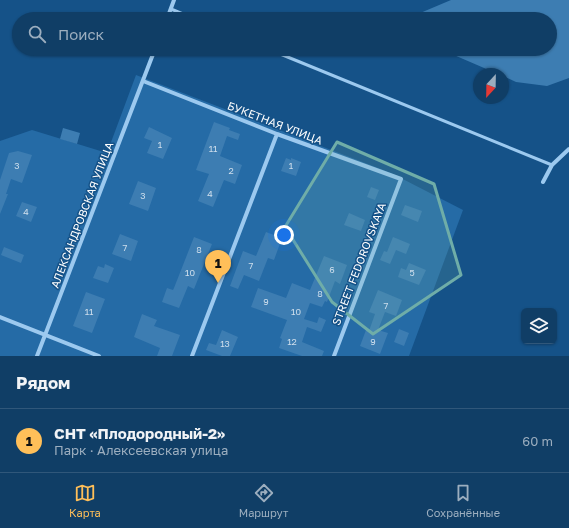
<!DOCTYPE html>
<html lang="ru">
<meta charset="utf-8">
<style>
:root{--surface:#103e66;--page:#19456c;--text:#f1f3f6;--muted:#9caebf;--line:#30577a;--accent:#ffbf59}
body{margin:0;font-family:"Golos Text",sans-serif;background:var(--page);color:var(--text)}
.controls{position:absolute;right:12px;bottom:12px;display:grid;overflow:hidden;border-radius:6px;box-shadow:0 1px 3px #0004}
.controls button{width:36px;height:36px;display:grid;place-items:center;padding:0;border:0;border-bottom:1px solid var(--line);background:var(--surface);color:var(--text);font:20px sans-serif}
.compass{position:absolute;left:473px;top:68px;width:36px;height:36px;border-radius:50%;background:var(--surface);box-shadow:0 1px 3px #0004;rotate:202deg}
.you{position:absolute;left:284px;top:235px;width:14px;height:14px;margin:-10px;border:3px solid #fff;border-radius:50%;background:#1a73e8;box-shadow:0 0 0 6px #1a73e833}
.badge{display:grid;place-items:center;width:26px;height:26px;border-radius:50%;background:var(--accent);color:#111;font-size:13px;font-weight:700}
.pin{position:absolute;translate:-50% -33px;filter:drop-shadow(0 1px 2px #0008)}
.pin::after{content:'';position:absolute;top:21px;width:14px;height:12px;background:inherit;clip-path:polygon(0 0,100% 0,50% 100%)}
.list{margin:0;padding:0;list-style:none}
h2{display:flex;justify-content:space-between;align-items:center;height:52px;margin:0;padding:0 16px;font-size:17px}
h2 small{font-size:13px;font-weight:400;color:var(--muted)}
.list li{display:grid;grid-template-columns:26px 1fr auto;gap:12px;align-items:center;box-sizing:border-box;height:64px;padding:0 16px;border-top:1px solid var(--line)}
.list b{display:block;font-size:15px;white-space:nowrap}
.list p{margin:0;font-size:13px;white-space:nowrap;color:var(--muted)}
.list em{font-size:13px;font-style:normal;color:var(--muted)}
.icon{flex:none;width:22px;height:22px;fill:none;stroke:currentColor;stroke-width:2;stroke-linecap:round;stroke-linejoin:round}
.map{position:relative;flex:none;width:569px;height:356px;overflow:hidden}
.search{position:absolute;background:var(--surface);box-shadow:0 1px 3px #0004;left:12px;right:12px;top:12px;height:44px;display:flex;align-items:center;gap:10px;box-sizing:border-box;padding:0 14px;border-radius:22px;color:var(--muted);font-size:15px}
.sheet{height:116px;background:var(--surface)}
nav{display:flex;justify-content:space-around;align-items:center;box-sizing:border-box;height:56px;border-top:1px solid var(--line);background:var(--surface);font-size:11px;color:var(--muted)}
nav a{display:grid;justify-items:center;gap:2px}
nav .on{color:var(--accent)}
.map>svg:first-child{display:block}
.green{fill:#256ba6}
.building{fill:#3d7db2}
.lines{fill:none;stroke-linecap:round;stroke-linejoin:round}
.lane{stroke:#9cc9ef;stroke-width:3}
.street{stroke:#9cc9ef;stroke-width:4}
.marked{fill:#6fada8;fill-opacity:0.2;stroke:#6fada8;stroke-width:3;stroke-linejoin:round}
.labels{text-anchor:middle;stroke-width:3;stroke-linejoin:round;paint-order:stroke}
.number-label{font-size:9px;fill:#cedeec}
.street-label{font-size:11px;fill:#fff;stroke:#155288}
</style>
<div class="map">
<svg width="569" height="356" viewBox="0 0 569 356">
<rect width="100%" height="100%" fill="#155288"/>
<path class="green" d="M 136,75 L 391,173 L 463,210 L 409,356 L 0,356 L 0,141 L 32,130 L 107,153 Z"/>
<path class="building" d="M 451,0 L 569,0 L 569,78 L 547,86 L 516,82 L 503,76 L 503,74 L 498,74 L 440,49 L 550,49 L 550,19 L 406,19 Z
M 214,122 L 230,128 L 229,130 L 240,134 L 238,140 L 227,136 L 220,156 L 242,165 L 235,184 L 224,180 L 213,207 L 198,201 L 209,174 L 196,170 Z
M 149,127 L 172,138 L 163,159 L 147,153 L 152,141 L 144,138 Z
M 63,128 L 80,133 L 77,144 L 60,139 Z
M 18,151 L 32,155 L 22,183 L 11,179 L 6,194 L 8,194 L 0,214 L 0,180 L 9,153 Z
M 286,158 L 291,160 L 291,158 L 301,162 L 296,176 L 281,171 Z
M 138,181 L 156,188 L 148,211 L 129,204 Z
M 371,187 L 379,190 L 375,200 L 367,197 Z
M 22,202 L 37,207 L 31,222 L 16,216 Z
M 405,205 L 422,211 L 418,222 L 401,215 Z
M 349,213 L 365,220 L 361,231 L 344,225 Z
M 266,232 L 282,238 L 274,260 L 268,258 L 259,281 L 244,275 L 238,289 L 230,286 L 243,251 L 256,256 Z
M 120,234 L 138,241 L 131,261 L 112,254 Z
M 194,237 L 212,244 L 194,289 L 188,286 L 179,308 L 162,302 L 167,288 L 173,290 L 174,288 Z
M 393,237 L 410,244 L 406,254 L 396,250 L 390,264 L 380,260 L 384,251 L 387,252 Z
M 4,247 L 24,255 L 21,263 L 1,255 Z
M 324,256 L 347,265 L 340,284 L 335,281 L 327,302 L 325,301 L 322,307 L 310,303 L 304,319 L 317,323 L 319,317 L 326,320 L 321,332 L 307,327 L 302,342 L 324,351 L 322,356 L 302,356 L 279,348 L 282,339 L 280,338 L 287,320 L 251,307 L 258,288 L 286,298 L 292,283 L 310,290 Z
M 409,263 L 426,270 L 419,285 L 398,277 L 401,268 L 406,270 Z
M 105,264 L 114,268 L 108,283 L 93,278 L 98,266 L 104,268 Z
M 378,290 L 402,300 L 396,316 L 385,312 L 378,330 L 388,333 L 380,354 L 360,346 L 366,330 L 369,331 L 375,314 L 369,312 Z
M 86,292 L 105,299 L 92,333 L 73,326 Z
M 142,314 L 157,320 L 154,326 L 180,335 L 172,356 L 157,356 L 160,348 L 134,337 Z
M 399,329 L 409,333 L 404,346 L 394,342 Z
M 222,330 L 238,337 L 230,356 L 222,356 L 206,350 L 209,343 L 216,345 Z"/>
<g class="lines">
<path class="lane" d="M 171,9 L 195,19
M 268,49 L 552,165"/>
<path class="street" d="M 167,19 L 174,0
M 143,81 L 277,134 L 401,179 L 334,356
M 543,182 L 552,165 L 569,149
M 0,317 L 99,356
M 37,356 L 155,49
M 192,356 L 277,134"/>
</g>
<path class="marked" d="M 337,142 L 434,184 L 461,275 L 373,334 L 332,302 L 285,227 Z"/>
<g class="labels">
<g class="number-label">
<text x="160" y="148">1</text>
<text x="213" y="152">11</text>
<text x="17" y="169">3</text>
<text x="291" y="169">1</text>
<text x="231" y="174">2</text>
<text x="210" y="197">4</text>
<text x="143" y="199">3</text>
<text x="26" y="215">4</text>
<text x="125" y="251">7</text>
<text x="199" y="253">8</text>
<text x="251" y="269">7</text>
<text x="332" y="273">6</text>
<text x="190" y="276">10</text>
<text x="412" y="276">5</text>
<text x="320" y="297">8</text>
<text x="266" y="305">9</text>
<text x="386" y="309">7</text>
<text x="89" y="315">11</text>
<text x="296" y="315">10</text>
<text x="292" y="345">12</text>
<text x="373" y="345">9</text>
<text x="225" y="347">13</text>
</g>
<g class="street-label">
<text transform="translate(275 123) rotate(21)" y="4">БУКЕТНАЯ УЛИЦА</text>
<text transform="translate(82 215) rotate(-69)" y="4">АЛЕКСАНДРОВСКАЯ УЛИЦА</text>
<text transform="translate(359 264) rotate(-69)" y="4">STREET FEDOROVSKAYA</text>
</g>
</g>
</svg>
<div class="controls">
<button><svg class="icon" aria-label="layers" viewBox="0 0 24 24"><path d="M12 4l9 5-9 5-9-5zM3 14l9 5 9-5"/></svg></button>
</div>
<svg class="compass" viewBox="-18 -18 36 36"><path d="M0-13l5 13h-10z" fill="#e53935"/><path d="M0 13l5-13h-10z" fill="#9caebf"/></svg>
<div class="you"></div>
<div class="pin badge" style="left:218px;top:283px">1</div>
<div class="search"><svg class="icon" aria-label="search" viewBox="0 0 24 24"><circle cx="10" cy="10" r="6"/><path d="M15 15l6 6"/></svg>Поиск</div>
</div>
<section class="sheet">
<h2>Рядом<small></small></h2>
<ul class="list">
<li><span class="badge">1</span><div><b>СНТ «Плодородный-2»</b><p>Парк · Алексеевская улица</p></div><em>60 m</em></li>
</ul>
</section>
<nav>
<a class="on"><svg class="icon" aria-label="map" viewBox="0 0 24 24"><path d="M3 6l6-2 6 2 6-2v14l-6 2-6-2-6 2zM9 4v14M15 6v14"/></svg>Карта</a>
<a><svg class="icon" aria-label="directions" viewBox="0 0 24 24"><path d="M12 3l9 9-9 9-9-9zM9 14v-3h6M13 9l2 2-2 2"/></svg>Маршрут</a>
<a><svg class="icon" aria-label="saved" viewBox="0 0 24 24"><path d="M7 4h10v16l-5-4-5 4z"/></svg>Сохранённые</a>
</nav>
